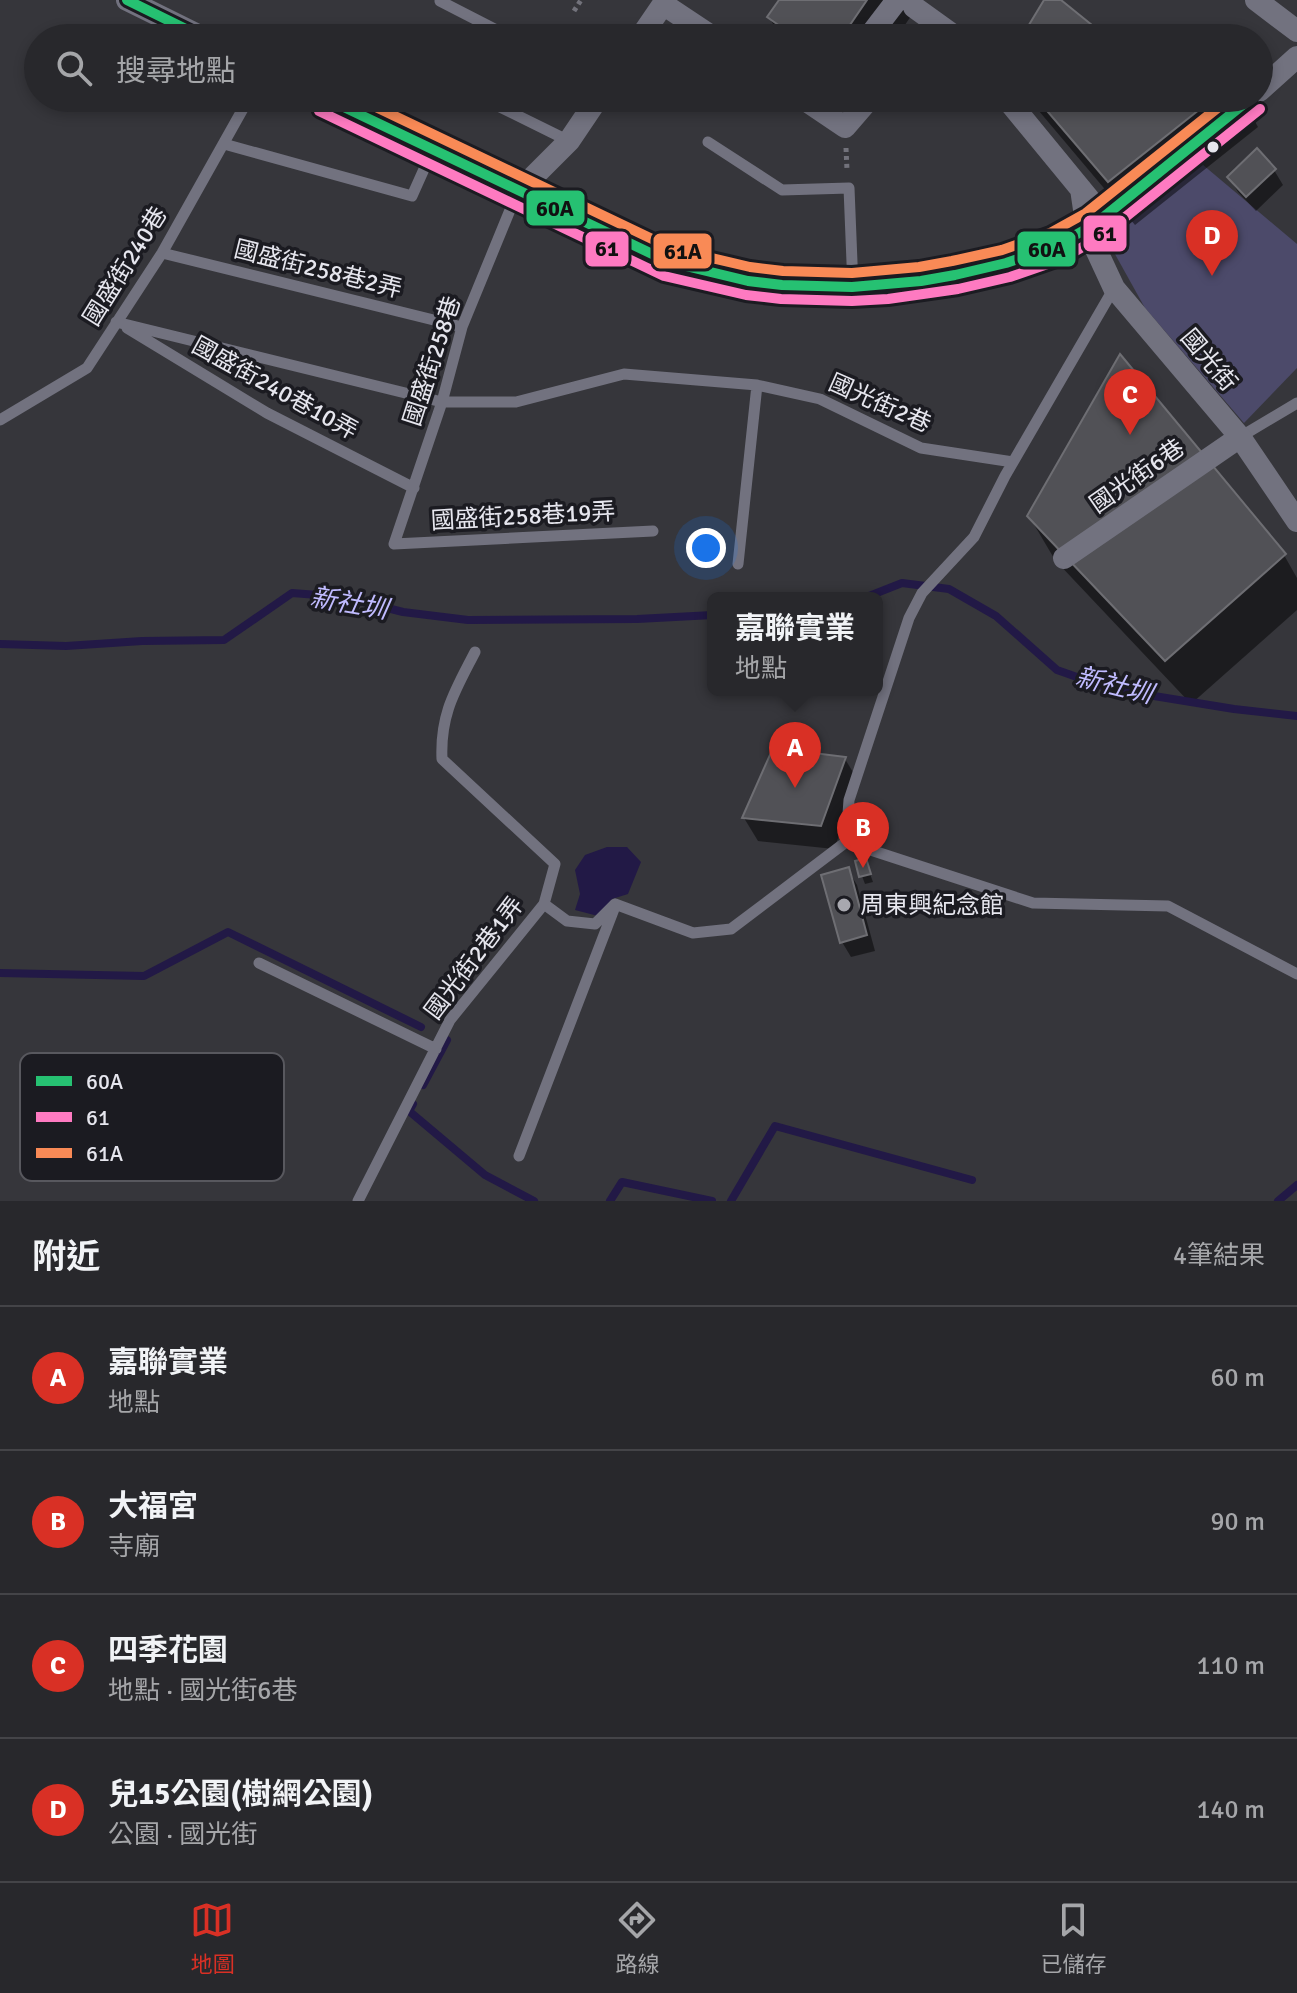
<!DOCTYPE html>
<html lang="zh-TW">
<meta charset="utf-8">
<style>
:root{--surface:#28282c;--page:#303034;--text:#f1f3f6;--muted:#a5a6a9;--line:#444448;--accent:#d93025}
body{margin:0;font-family:Signika,"Noto Sans TC",sans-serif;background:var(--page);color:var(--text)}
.you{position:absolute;left:706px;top:548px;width:28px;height:28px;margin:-20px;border:6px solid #fff;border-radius:50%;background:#1a73e8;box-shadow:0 0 0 12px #1a73e833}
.badge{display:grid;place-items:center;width:52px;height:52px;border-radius:50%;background:var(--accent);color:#fff;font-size:26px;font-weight:700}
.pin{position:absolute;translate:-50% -66px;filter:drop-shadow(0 2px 4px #0008)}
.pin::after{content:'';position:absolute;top:42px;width:28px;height:24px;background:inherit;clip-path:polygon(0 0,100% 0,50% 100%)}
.popup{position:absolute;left:707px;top:592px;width:176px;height:104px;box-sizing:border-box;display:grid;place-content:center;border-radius:12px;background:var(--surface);filter:drop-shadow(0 2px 6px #0005);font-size:26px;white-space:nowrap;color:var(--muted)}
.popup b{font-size:30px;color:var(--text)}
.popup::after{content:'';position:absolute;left:50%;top:100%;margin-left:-16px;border:16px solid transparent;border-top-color:var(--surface)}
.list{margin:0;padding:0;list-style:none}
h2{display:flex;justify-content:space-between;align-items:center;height:104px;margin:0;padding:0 32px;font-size:34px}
h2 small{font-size:26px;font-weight:400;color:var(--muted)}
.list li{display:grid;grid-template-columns:52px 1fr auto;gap:24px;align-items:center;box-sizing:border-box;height:144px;padding:0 32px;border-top:2px solid var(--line)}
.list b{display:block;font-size:30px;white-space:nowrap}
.list p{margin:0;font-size:26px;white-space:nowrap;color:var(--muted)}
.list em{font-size:26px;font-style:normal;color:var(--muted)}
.icon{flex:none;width:44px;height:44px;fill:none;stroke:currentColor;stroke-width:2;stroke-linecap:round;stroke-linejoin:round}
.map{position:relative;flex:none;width:1297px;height:1201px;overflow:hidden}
.search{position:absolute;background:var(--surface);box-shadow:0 4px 12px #0003;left:24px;right:24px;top:24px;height:88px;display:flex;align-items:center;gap:20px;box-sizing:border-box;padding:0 28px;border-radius:44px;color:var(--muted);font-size:30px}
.sheet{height:680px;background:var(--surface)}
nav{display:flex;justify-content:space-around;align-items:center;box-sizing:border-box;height:112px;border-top:2px solid var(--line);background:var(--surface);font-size:22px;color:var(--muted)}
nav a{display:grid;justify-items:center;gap:4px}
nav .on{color:var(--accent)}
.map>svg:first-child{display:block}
.green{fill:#4c4a6a}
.water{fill:#221946}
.shadow{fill:#0007}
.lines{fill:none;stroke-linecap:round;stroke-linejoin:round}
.stream{stroke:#221946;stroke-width:8}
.building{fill:#515156;stroke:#6e6e73;stroke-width:2}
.path{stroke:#72727b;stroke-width:5;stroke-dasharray:4 4;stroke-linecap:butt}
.lane{stroke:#72727f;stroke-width:11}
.street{stroke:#72727f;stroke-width:22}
.bus-1-casing{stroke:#1b1b21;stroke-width:16}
.bus-2-casing{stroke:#1b1b21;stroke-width:16}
.bus-3-casing{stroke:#1b1b21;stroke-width:16}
.bus-1{stroke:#26c172;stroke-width:10}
.bus-2{stroke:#fe7ac1;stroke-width:10}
.bus-3{stroke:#f98a56;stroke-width:10}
.bus-dot{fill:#e6e6ee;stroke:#1b1b21;stroke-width:3}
.poi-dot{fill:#a8a8af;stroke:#1b1b21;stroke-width:3}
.labels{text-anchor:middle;stroke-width:7;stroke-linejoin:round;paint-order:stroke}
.street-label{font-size:24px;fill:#e6e6ee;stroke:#1b1b21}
.poi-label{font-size:24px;fill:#e6e6ee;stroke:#1b1b21;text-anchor:start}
.water-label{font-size:26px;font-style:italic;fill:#c0bbff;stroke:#1b1b21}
.key{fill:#1b1b21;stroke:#58585e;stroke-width:2}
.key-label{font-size:22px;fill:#e6e6ee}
.line-badge{stroke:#1b1b21;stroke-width:3}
.pale-badge-label{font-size:22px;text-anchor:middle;font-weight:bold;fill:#111}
</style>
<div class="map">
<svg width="1297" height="1201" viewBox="0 0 1297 1201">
<rect width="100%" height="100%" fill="#36363b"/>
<path class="green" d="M 1196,159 L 1297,244 L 1297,368 L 1244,423 L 1145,308 L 1101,229 Z"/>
<path class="water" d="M 607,847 L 627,847 L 641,862 L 628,894 L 612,899 L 598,916 L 575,910 L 580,894 L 575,870 L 585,855 Z"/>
<path class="shadow" d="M 781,0 L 922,0 L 896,38 L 781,38 L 769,17 Z
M 1028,98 L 1242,98 L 1258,127 L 1135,225 Z
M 1274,170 L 1283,185 L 1256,211 L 1238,192 L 1229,177 Z
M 1029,516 L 1284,555 L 1297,578 L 1297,610 L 1191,704 L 1055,560 Z
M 845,759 L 859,782 L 834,849 L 758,841 L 744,818 Z
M 865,860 L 873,882 L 865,884 L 857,863 Z
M 848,870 L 857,885 L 875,951 L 851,957 L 842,942 Z"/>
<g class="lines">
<path class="stream" d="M 864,598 L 902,583 L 949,589 L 996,616 L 1057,670 L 1111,689 L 1234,709 L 1297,716
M 0,644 L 66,646 L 142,641 L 224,640 L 292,593 L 344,597 L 403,612 L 468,620 L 637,619 L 713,615
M 0,973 L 144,976 L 228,932 L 421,1027
M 423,1085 L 447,1040
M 413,1104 L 409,1111 L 485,1175 L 534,1201
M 610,1201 L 622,1182 L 712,1201
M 731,1201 L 775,1126 L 972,1180
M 1278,1201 L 1297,1185"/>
</g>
<path class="building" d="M 779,0 L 867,0 L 841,38 L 797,38 L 767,17 Z
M 1044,0 L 1061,0 L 1108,38 L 1021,38 Z
M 1036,98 L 1214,98 L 1108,182 Z
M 1257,148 L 1276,169 L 1246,197 L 1227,177 Z
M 1120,354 L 1286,554 L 1165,661 L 1027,516 Z
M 773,748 L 846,757 L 821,826 L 742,818 Z
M 866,858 L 871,874 L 859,877 L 855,861 Z
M 849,867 L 867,935 L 840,943 L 821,875 Z"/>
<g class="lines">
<path class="path" d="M 574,11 L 581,0
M 846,148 L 847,170"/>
<path class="lane" d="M 440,1 L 512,38
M 497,98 L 494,104 L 569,141
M 708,142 L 782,190 L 849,188 L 853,287
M 224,144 L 412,196 L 433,149
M 517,193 L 462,327 L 442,402 L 394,544 L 653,531
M 162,253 L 462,327
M 116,322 L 442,402 L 516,402 L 624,374 L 757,385
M 127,328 L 267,413 L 414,488
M 0,420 L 87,368 L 162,253 L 249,98
M 1240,437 L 1297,403
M 738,564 L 757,385 L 820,399 L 921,448 L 1013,462
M 475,652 C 455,691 440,714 442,759 L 555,864 L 544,904
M 846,842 L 1033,903 L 1168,906 L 1297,974
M 615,904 L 693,933 L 731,929 L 846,842 L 849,800 L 909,618 L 922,593 L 974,537 L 1005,476 L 1114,288
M 259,963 L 436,1049
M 519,1156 L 614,909
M 358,1201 L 450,1020 L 544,904 L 567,921 L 595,924 L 615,904"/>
<path class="street" d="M 127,0 L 204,38
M 1256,0 L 1297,31
M 663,4 L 714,38
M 914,7 L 957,38
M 640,38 L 666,0
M 868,38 L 897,0
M 1259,91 L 1297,57
M 325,98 C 414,140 502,186 592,227 C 620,240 650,257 680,266 C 768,291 866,294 955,275 C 998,266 1049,254 1086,230 C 1098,223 1108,211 1119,203 C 1165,170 1208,136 1251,98
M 802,98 L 845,127 L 870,98
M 1006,98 L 1089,199
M 1081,189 L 1087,230 L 1114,288 L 1240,437 L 1297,521
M 517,193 L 569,141 L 598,98
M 1064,558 L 1240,437"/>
<g class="bus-1-casing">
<path id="bus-1" d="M 127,0 L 204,38
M 325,98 L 669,262 L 748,281 L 782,285 L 852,287 L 921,281 L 955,275 L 1006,263 L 1056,246 L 1095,224 L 1251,98"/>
</g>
<g class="bus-2-casing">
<path id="bus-2" d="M 319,111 L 664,276 L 746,295 L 781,299 L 852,301 L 888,299 L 958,289 L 1010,277 L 1062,259 L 1103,235 L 1260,109"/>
</g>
<g class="bus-3-casing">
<path id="bus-3" d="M 357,98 L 673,249 L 750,267 L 783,271 L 852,273 L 919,267 L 952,261 L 1002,250 L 1050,233 L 1086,213 L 1230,98"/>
</g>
<use href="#bus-1" class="bus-1"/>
<use href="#bus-2" class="bus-2"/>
<use href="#bus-3" class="bus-3"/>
</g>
<circle class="bus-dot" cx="1213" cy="147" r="7"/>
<circle class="poi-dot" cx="844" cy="905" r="8"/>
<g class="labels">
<g class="street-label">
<text transform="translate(125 266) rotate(-58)" y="8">國盛街240巷</text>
<text transform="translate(318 269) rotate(14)" y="8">國盛街258巷2弄</text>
<text transform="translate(1209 360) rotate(50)" y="8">國光街</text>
<text transform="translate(432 361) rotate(-72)" y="8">國盛街258巷</text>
<text transform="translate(275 388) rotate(29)" y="8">國盛街240巷10弄</text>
<text transform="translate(880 403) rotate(24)" y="8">國光街2巷</text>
<text transform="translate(1137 476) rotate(-35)" y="8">國光街6巷</text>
<text transform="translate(523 516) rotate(-3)" y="8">國盛街258巷19弄</text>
<text transform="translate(474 958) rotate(-53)" y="8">國光街2巷1弄</text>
</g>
<g class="poi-label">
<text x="860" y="913">周東興紀念館</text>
</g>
<g class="water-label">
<text transform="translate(349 603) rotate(10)" y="9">新社圳</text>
<text transform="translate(1114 685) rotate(14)" y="9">新社圳</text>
</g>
</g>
<rect x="20" y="1053" width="264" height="128" rx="12" class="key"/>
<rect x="36" y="1076" width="36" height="10" fill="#26c172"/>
<rect x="36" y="1112" width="36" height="10" fill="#fe7ac1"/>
<rect x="36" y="1148" width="36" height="10" fill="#f98a56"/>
<g class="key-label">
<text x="86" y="1089">60A</text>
<text x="86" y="1125">61</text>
<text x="86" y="1161">61A</text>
</g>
<g class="line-badge">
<rect x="525" y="189" width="61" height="38" rx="8" fill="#26c172"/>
<rect x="1082" y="214" width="46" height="39" rx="8" fill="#fe7ac1"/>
<rect x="584" y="230" width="46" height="38" rx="8" fill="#fe7ac1"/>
<rect x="1016" y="230" width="61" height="38" rx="8" fill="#26c172"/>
<rect x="652" y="232" width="61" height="38" rx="8" fill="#f98a56"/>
</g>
<g class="pale-badge-label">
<text x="555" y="216">60A</text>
<text x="1105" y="241">61</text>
<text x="607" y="256">61</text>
<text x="1047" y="257">60A</text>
<text x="683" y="259">61A</text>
</g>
</svg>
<div class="you"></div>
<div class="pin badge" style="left:795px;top:788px">A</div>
<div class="popup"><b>嘉聯實業</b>地點</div>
<div class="pin badge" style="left:863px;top:868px">B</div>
<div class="pin badge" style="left:1130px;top:435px">C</div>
<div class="pin badge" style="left:1212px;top:276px">D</div>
<div class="search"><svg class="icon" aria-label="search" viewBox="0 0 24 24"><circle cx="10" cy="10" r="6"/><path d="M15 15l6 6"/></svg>搜尋地點</div>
</div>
<section class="sheet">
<h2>附近<small>4筆結果</small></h2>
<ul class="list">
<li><span class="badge">A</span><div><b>嘉聯實業</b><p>地點</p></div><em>60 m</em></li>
<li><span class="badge">B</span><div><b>大福宮</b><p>寺廟</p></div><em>90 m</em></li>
<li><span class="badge">C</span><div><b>四季花園</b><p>地點 · 國光街6巷</p></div><em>110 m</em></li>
<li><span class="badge">D</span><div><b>兒15公園(樹網公園)</b><p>公園 · 國光街</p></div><em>140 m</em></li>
</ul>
</section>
<nav>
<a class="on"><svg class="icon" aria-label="map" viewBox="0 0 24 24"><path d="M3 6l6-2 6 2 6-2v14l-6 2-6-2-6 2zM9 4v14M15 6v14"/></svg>地圖</a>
<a><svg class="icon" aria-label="directions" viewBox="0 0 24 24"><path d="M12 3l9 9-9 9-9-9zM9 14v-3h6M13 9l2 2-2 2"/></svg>路線</a>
<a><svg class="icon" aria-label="saved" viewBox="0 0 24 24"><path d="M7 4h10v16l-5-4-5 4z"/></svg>已儲存</a>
</nav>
